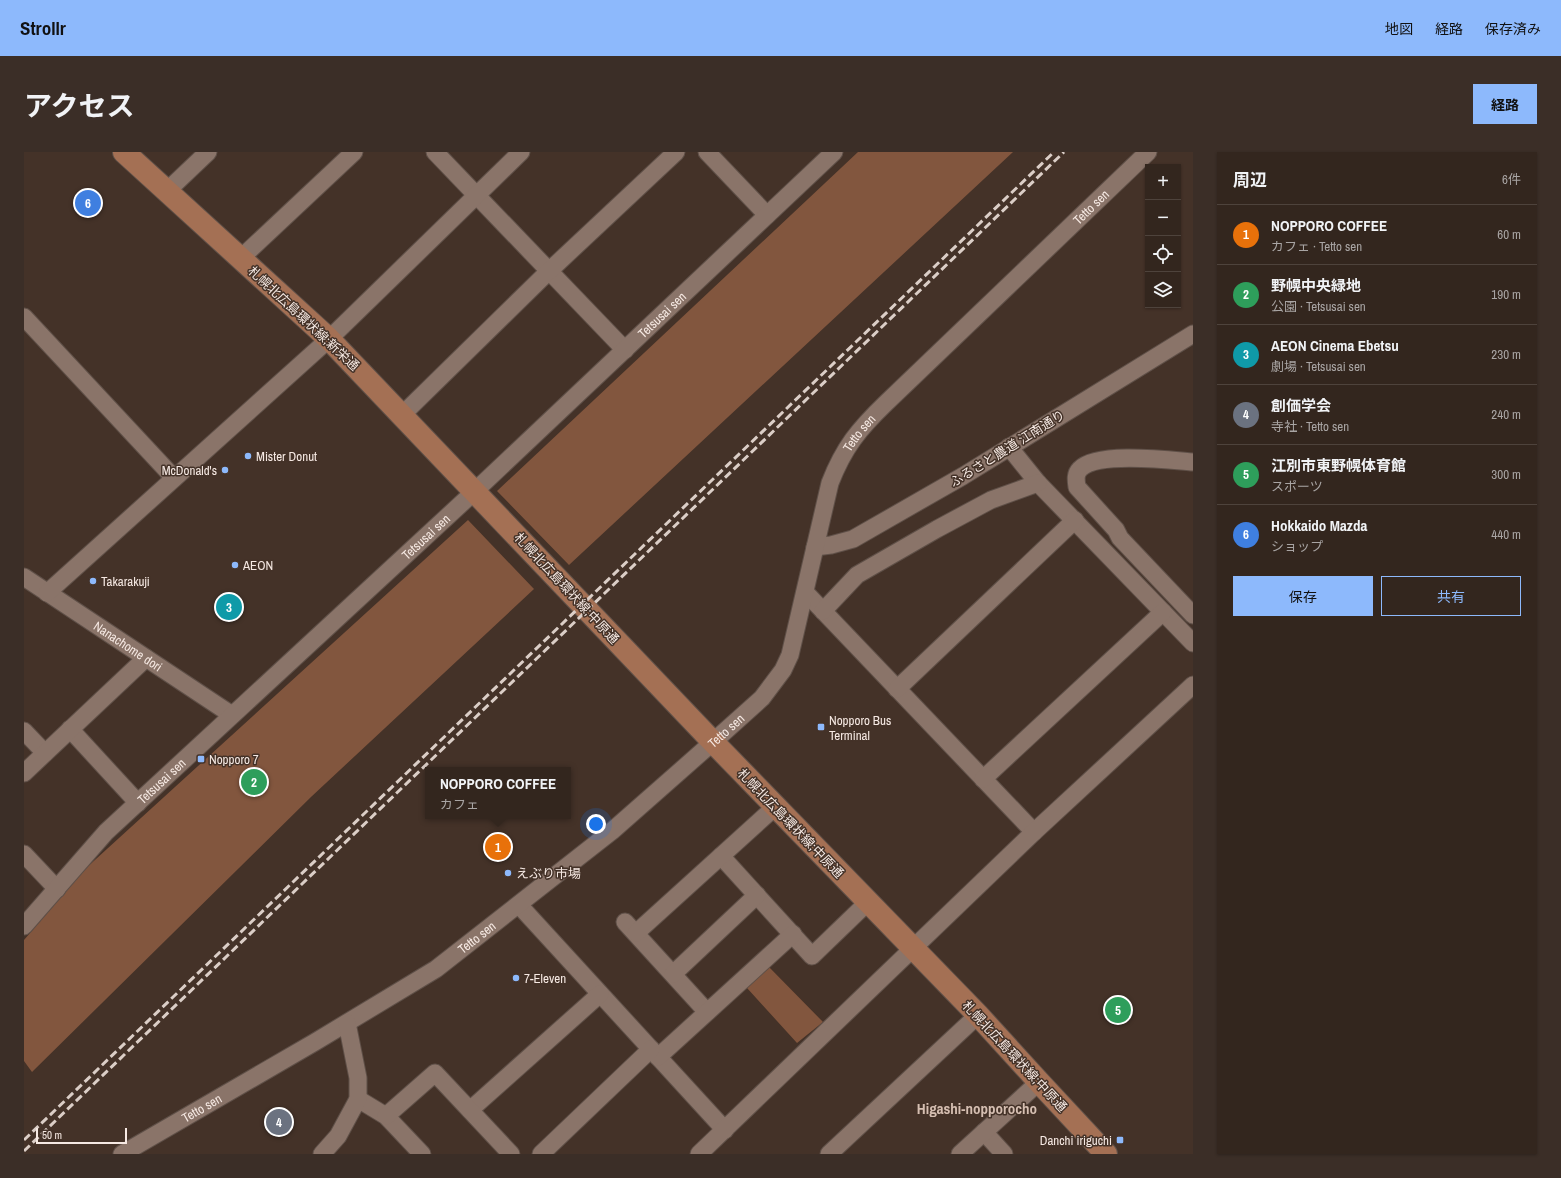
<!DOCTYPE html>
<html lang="ja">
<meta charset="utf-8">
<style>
:root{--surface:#33261e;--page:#3b2e27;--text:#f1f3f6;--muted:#a9a5a4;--line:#4e433c;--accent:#8db9fc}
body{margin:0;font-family:"Archivo Narrow","Noto Sans JP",sans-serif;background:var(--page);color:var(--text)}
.controls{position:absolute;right:12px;top:12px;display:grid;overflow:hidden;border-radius:0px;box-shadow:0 1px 3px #0004}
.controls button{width:36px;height:36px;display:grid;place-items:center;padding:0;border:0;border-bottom:1px solid var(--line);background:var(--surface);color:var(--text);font:20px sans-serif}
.scale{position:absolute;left:12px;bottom:10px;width:91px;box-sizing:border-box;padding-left:4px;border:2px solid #f6e9e3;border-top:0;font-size:11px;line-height:14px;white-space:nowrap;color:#f6e9e3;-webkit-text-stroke:3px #443228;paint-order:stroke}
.you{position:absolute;left:572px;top:672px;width:14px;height:14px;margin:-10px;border:3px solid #fff;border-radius:50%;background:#1a73e8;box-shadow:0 0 0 6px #1a73e833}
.badge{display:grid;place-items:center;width:26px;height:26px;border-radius:50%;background:var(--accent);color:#fff;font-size:13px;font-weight:700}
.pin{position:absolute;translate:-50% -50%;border:2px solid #fff;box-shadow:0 1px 4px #0006}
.popup{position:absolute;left:401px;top:615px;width:146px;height:52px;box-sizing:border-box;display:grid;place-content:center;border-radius:0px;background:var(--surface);filter:drop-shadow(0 1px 3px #0005);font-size:13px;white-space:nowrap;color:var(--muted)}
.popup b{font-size:15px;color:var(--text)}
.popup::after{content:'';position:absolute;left:50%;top:100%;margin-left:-8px;border:8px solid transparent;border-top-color:var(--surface)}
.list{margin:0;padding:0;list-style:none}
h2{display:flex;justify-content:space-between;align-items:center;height:52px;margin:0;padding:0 16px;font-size:17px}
h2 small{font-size:13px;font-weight:400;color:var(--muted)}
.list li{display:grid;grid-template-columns:26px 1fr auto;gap:12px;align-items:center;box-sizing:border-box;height:60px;padding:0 16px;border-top:1px solid var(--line)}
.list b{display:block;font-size:15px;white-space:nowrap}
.list p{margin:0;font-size:13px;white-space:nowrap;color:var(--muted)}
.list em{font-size:13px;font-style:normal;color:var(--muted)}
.actions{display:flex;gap:8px;padding:12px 16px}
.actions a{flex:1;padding:9px 0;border:1px solid var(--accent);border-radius:0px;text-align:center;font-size:14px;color:var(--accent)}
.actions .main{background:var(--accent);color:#111}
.icon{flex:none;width:22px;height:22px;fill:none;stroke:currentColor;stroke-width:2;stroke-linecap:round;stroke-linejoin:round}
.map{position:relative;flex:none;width:1169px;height:1002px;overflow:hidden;border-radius:0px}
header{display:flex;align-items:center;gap:24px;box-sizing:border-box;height:56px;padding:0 20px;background:var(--accent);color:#111}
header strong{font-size:19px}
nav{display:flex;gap:22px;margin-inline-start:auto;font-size:14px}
.intro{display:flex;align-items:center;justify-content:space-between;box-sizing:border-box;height:96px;padding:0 24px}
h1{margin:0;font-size:28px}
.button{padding:10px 18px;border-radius:0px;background:var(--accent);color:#111;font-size:14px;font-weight:700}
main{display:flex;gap:24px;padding:0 24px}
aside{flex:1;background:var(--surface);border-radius:0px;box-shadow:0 1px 3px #0004}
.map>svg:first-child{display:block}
.green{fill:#82563e}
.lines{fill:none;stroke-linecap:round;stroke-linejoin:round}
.minor-casing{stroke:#5f5048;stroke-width:19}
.major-casing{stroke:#5f5048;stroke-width:24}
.minor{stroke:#8a7469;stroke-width:17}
.major{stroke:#a47054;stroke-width:22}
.rail{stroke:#dbcec7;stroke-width:3;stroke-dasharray:8 4;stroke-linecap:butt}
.poi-dot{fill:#8db9fc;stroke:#443228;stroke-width:1.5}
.labels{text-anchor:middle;stroke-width:3;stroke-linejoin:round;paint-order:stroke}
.street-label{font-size:13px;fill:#f6e9e3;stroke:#443228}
.poi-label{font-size:13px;fill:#f6e9e3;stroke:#443228;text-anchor:start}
.quarter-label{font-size:15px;font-weight:bold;fill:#d6bfb2;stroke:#443228}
</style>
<header>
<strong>Strollr</strong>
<nav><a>地図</a><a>経路</a><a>保存済み</a></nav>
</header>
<div class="intro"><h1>アクセス</h1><a class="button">経路</a></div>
<main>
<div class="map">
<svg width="1169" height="1002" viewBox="0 0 1169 1002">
<rect width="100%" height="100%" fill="#443228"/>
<path class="green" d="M 834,0 L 989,0 L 545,413 L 473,339 Z
M 444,368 L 510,437 L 287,645 L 8,920 L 0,909 L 0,788 L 61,717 Z
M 745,815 L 799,870 L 773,891 L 723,836 Z"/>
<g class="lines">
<g class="minor-casing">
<g id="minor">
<path d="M 411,0 L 601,198"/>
<path d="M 683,0 L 743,63"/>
<path d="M 143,39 L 184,0"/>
<path d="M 217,106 L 330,0"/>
<path d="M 0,165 L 150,326"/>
<path d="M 378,263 L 525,119 L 652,0"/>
<path d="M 985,295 L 1014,331 L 1169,491"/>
<path d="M 1169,310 C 1145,308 1073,299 1056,317 C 1051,322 1052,328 1053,335 L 1092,378 L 1096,386 L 1169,463"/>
<path d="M 791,395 L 807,393 L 829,387 L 939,324 L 1169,182"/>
<path id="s1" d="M 0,425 L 208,563"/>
<path d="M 781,440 L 1010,680"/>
<path d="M 23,441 L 305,187 L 497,0"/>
<path d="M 799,459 L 833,423 L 913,377 L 967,348 L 1014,331"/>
<path d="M 873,537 L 1051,368"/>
<path d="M 46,577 L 114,651"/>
<path d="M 0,579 L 21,601"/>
<path d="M 0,621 L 122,506"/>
<path d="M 959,627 L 1139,460"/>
<path d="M 0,702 L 33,737"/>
<path d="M 697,704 L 788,804 L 844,750"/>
<path d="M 495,753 L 701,978"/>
<path d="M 601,770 L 683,860"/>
<path id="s2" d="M 0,774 L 82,680 L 451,339 L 810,0"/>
<path d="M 612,781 L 751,655"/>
<path d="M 649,822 L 733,743"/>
<path d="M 634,905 L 769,782"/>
<path d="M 334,947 L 362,964 L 398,1002"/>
<path d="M 446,958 L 576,842"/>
<path d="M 362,964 L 411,921 L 487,1002"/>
<path d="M 960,980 L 980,1002"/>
<path id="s3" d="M 98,1002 L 291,890 L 412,817 L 588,679 L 689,590 L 738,546 L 759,518 L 766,503 L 806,331 C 820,295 835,277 862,251 L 1124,0"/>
<path d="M 298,1002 L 314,984 L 334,947 L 334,926 L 323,871"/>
<path d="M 517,1002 L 627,897"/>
<path d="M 675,1002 L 1010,680 L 1169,533"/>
<path d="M 805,1002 L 954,863"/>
<path d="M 936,1002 L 1015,930"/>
</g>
</g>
<g class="major-casing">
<path id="major" d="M 100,0 L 305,187 L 689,590 L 954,863 L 1015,930 L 1082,1002"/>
</g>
<use href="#minor" class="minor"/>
<use href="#major" class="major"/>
<path class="rail" d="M 0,988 L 1030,0
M 0,999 L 1040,0"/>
</g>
<g class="poi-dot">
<circle cx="224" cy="304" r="4"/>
<circle cx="201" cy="318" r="4"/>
<circle cx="211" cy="413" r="4"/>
<circle cx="69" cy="429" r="4"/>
<rect x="793" y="571" width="8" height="8" rx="2"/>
<rect x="173" y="603" width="8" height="8" rx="2"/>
<circle cx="484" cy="721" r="4"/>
<circle cx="492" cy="826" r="4"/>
<rect x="1092" y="984" width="8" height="8" rx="2"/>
</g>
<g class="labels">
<g class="street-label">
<text dy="5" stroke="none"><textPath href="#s3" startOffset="1399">Tetto sen</textPath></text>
<text dy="5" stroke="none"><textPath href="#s2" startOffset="884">Tetsusai sen</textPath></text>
<text transform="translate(280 166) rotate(43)" y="5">札幌北広島環状線;新栄通</text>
<text dy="5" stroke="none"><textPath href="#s3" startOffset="1075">Tetto sen</textPath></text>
<text transform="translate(983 296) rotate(-32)" y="5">ふるさと農道 江南通り</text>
<text dy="5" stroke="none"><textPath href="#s2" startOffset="560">Tetsusai sen</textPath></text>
<text transform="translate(543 436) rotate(47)" y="5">札幌北広島環状線;中原通</text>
<text dy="5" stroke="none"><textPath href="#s1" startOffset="125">Nanachome dori</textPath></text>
<text dy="5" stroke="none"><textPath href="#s3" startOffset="740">Tetto sen</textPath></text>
<text dy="5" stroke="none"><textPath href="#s2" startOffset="200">Tetsusai sen</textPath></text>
<text transform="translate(767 671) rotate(46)" y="5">札幌北広島環状線;中原通</text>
<text dy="5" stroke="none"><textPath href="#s3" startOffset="416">Tetto sen</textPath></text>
<text transform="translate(991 904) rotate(47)" y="5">札幌北広島環状線;中原通</text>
<text dy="5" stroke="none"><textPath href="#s3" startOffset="92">Tetto sen</textPath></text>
</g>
<g class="poi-label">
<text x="232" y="309">Mister Donut</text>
<text x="193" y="323" text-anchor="end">McDonald's</text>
<text x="219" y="418">AEON</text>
<text x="77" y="434">Takarakuji</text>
<text x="805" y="573">Nopporo Bus<tspan x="805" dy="15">Terminal</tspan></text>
<text x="185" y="612">Nopporo 7</text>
<text x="492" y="726">えぶり市場</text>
<text x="500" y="831">7-Eleven</text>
<text x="1088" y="993" text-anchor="end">Danchi iriguchi</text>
</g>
<g class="quarter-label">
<text x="953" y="962">Higashi-nopporocho</text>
</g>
</g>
</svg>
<div class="controls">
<button>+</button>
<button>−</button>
<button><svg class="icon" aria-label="locate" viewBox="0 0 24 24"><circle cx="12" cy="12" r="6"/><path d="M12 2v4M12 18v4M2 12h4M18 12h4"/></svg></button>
<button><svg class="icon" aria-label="layers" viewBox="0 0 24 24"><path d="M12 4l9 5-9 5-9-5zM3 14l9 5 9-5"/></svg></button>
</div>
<div class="scale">50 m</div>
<div class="you"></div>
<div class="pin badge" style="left:474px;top:695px;background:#e8710a">1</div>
<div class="popup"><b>NOPPORO COFFEE</b>カフェ</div>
<div class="pin badge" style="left:230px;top:630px;background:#2e9e5b">2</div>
<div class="pin badge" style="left:205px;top:455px;background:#0f9aa8">3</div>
<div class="pin badge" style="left:255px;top:970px;background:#6b7280">4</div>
<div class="pin badge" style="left:1094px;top:858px;background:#2e9e5b">5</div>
<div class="pin badge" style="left:64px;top:51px;background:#3f7fe0">6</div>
</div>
<aside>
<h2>周辺<small>6件</small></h2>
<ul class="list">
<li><span class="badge" style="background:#e8710a">1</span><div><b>NOPPORO COFFEE</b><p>カフェ · Tetto sen</p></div><em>60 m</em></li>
<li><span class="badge" style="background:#2e9e5b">2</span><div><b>野幌中央緑地</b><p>公園 · Tetsusai sen</p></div><em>190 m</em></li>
<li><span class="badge" style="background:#0f9aa8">3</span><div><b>AEON Cinema Ebetsu</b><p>劇場 · Tetsusai sen</p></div><em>230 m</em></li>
<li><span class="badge" style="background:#6b7280">4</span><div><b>創価学会</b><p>寺社 · Tetto sen</p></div><em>240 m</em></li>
<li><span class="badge" style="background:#2e9e5b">5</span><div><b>江別市東野幌体育館</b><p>スポーツ</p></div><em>300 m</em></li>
<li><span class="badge" style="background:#3f7fe0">6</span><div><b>Hokkaido Mazda</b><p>ショップ</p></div><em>440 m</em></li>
</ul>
<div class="actions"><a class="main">保存</a><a>共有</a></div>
</aside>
</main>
